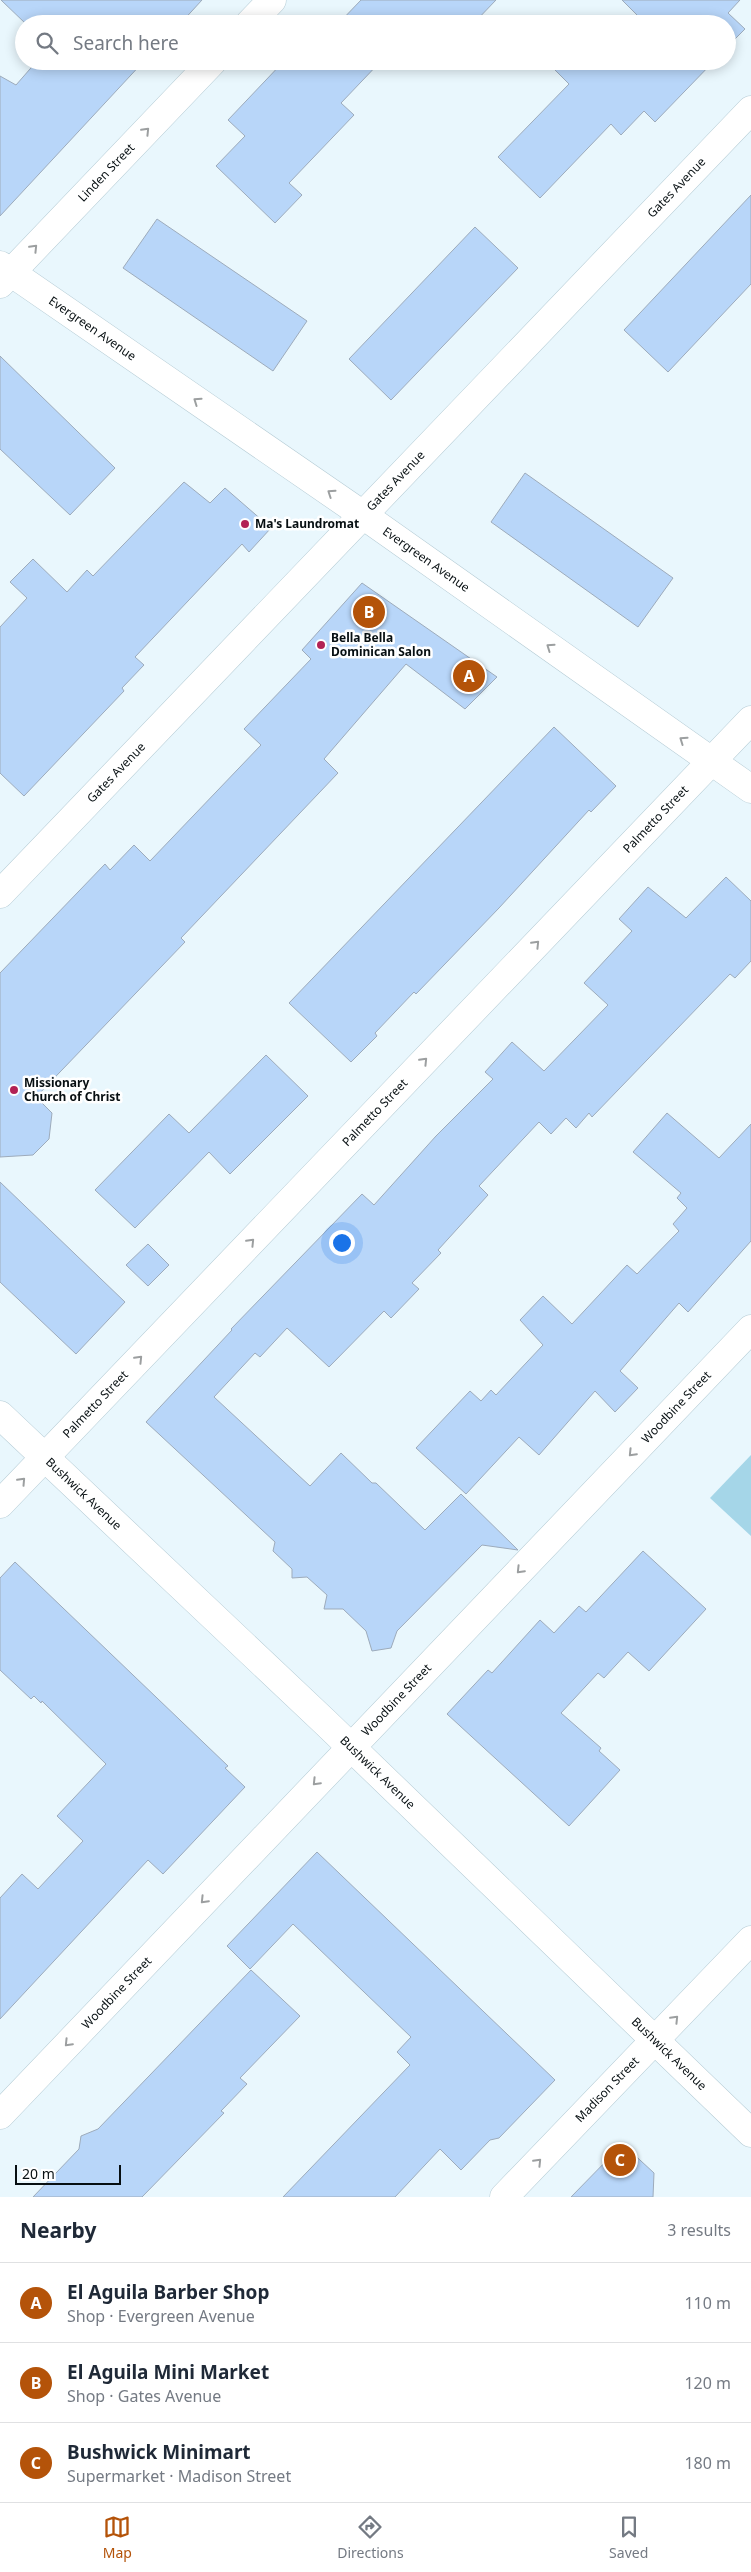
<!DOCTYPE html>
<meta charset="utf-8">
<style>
:root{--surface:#fff;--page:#f6f6f7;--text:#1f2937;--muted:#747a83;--line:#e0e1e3;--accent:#b45309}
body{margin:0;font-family:"Noto Sans",sans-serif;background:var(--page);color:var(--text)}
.scale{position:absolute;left:15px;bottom:12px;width:106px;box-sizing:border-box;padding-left:5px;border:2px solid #070f12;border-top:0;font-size:14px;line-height:18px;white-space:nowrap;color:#070f12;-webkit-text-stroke:4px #fff;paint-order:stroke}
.you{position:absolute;left:341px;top:1242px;width:18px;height:18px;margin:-12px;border:4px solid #fff;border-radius:50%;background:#1a73e8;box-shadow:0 0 0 8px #1a73e833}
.badge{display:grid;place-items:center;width:32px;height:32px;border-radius:50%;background:var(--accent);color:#fff;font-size:16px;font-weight:700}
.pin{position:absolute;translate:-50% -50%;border:2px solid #fff;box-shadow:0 1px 5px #0006}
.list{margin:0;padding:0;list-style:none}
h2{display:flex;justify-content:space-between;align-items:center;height:65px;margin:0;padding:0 20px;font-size:21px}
h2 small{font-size:16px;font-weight:400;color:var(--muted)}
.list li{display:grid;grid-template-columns:32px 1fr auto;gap:15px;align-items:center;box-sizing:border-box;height:80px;padding:0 20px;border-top:1px solid var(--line)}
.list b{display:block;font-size:19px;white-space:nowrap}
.list p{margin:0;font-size:16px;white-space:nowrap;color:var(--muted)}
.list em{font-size:16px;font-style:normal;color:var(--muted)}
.icon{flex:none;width:28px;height:28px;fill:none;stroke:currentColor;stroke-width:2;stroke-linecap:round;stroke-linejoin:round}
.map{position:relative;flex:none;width:751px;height:2197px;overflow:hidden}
.search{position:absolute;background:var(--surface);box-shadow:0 2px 12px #0003;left:15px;right:15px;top:15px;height:55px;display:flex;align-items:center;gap:12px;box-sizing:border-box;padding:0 18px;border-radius:28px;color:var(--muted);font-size:19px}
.sheet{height:305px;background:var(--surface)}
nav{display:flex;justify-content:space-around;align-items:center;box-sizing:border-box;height:70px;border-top:1px solid var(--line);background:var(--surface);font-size:14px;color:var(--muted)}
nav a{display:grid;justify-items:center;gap:2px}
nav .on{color:var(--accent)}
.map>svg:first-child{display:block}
.green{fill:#a5d6e8}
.building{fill:#b8d6f9;stroke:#9dabbb}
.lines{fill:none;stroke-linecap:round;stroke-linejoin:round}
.minor-casing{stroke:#b4cbd4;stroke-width:29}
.secondary-casing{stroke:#b4cbd4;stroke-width:29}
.minor{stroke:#fff;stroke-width:28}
.secondary{stroke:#fff;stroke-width:28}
.oneway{stroke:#9c9fa0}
.poi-dot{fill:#b22255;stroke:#fff;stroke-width:2}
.labels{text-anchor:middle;stroke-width:5;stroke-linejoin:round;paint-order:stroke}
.street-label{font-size:12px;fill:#070f12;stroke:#fff}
.poi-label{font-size:12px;font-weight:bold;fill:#070f12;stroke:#fff;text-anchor:start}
</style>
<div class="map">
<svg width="751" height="2197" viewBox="0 0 751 2197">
<rect width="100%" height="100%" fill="#e9f7fd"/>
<path class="green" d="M 751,1455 L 751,1536 L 710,1498 Z"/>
<path class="building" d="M 1,0 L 202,0 L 180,24 L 26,24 Z
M 361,0 L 496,0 L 473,24 L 338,24 Z
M 622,0 L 740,0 L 728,13 L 745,29 L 727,47 L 727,24 L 646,24 Z
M 37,61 L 144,61 L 0,216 L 0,76 L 16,85 Z
M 284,61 L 381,61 L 341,103 L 354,115 L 289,183 L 302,195 L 275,223 L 216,166 L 245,136 L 228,120 Z
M 546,61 L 714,61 L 655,122 L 644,111 L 621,135 L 611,124 L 540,198 L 498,157 L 569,84 Z
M 751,195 L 751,284 L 668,372 L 624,330 Z
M 157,219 L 307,321 L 273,371 L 123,268 Z
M 475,227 L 518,268 L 391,400 L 349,359 Z
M 0,356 L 115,468 L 70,515 L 0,449 Z
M 525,473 L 673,578 L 638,627 L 491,522 Z
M 184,482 L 210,503 L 225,488 L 271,528 L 249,552 L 242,544 L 135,657 L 144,665 L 122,688 L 124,691 L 24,796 L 0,773 L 0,627 L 27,598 L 10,582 L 33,559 L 67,592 L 87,570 L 93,576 Z
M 362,583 L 497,677 L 465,709 L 406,664 L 324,759 L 338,773 L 181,938 L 185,942 L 36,1097 L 52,1113 L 49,1139 L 33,1155 L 0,1157 L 0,973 L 105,864 L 110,870 L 134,845 L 150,861 L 261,745 L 244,729 L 311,659 L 302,650 Z
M 554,727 L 616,786 L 591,812 L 589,810 L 499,908 L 416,994 L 414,992 L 375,1033 L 377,1036 L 351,1062 L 289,1003 Z
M 726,877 L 751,901 L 751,961 L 735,978 L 730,974 L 592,1117 L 589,1113 L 576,1128 L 566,1118 L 551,1134 L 539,1122 L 479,1186 L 488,1195 L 438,1250 L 441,1253 L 412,1283 L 419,1289 L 391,1318 L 384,1311 L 329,1367 L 287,1328 L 260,1357 L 255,1353 L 214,1397 L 310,1486 L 341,1453 L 372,1483 L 376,1483 L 425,1530 L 461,1494 L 518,1550 L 482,1545 L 397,1631 L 391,1648 L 372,1651 L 366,1631 L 343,1609 L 324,1609 L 327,1595 L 307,1577 L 292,1578 L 292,1569 L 273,1551 L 275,1542 L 146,1422 L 232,1330 L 231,1329 L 362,1194 L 374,1205 L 436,1136 L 493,1079 L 485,1072 L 512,1042 L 544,1071 L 608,1005 L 584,983 L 632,931 L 619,919 L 648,887 L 686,918 Z
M 266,1055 L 308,1096 L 230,1174 L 209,1152 L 135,1228 L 95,1190 L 169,1114 L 189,1133 Z
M 667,1113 L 719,1158 L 751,1124 L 751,1241 L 688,1312 L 679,1303 L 620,1371 L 638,1388 L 615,1412 L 595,1391 L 539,1455 L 519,1437 L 466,1494 L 416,1448 L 470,1391 L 481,1401 L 491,1390 L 496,1395 L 543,1345 L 520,1320 L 543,1296 L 572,1324 L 627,1265 L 637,1274 L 679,1231 L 673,1224 L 687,1208 L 677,1198 L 681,1193 L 633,1152 Z
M 0,1182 L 125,1302 L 76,1354 L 0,1282 Z
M 148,1244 L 169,1265 L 148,1286 L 126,1265 Z
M 643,1551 L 706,1609 L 649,1671 L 628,1652 L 604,1678 L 598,1673 L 561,1713 L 601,1748 L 599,1751 L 620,1770 L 569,1826 L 447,1714 L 488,1670 L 492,1673 L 540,1620 L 554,1633 L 579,1606 L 586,1612 Z
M 15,1562 L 228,1766 L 225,1768 L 245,1787 L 163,1874 L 148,1860 L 0,2019 L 0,1898 L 22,1874 L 38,1889 L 83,1841 L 57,1816 L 106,1764 L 42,1701 L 41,1703 L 34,1696 L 31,1699 L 0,1670 L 0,1578 Z
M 317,1852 L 555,2080 L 499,2138 L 490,2140 L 461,2170 L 440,2149 L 395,2197 L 283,2197 L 410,2065 L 397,2052 L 411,2037 L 293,1924 L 250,1969 L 227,1946 Z
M 251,1970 L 300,2016 L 240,2078 L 247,2084 L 221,2111 L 224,2113 L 142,2197 L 33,2197 L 79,2149 L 81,2136 L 98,2129 Z
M 627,2148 L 654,2173 L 653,2197 L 571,2197 L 615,2152 Z"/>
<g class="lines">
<g class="minor-casing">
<g id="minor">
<path d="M 249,24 L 272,0"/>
<path id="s1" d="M 0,265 L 363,515 L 751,789"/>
<path id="s2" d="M 0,284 L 213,61"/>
<path id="s3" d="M 0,894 L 751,110"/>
<path id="s4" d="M 0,1504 L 751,720"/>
<path id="s5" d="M 0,2115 L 751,1329"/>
<path id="s6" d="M 504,2197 L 751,1940"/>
</g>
</g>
<g class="secondary-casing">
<g id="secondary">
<path id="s7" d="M 0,1415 L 326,1723 L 751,2133"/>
</g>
</g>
<use href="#minor" class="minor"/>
<use href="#secondary" class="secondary"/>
</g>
<defs><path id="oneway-chevron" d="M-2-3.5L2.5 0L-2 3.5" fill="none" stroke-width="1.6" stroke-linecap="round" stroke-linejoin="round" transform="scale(1.25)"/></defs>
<g class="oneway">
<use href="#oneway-chevron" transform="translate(146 131) rotate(-46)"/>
<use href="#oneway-chevron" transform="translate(34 248) rotate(-46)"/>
<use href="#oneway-chevron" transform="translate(197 401) rotate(-145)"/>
<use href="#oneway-chevron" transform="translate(331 493) rotate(-146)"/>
<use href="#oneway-chevron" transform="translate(550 647) rotate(-145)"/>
<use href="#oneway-chevron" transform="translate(683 740) rotate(-145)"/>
<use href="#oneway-chevron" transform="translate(536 944) rotate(-46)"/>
<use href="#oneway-chevron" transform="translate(424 1061) rotate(-46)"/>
<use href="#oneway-chevron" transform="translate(251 1242) rotate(-46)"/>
<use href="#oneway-chevron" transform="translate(139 1359) rotate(-46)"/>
<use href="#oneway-chevron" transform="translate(632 1453) rotate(134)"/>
<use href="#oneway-chevron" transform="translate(22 1481) rotate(-47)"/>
<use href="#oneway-chevron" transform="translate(520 1570) rotate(134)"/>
<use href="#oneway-chevron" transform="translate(316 1782) rotate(134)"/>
<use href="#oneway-chevron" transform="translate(204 1900) rotate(134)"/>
<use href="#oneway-chevron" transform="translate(675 2019) rotate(-46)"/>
<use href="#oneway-chevron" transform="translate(68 2043) rotate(134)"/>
<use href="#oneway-chevron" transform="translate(538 2162) rotate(-46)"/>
</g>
<g class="poi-dot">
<circle cx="245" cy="524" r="5"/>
<circle cx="321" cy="645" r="5"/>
<circle cx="14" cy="1090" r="5"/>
</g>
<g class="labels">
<g class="street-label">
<text dy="4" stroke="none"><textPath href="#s2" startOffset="154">Linden Street</textPath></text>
<text dy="4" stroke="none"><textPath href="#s3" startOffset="978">Gates Avenue</textPath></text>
<text dy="4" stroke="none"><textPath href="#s1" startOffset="112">Evergreen Avenue</textPath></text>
<text dy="4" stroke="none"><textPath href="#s3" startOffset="572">Gates Avenue</textPath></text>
<text dy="4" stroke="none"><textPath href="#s1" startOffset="518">Evergreen Avenue</textPath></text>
<text dy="4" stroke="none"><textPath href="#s3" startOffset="168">Gates Avenue</textPath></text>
<text dy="4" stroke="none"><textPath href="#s4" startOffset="948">Palmetto Street</textPath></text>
<text dy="4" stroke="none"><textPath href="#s4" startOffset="542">Palmetto Street</textPath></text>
<text dy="4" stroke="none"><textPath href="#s4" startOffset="138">Palmetto Street</textPath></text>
<text dy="4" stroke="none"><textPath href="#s5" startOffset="979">Woodbine Street</textPath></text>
<text dy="4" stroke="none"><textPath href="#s7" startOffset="115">Bushwick Avenue</textPath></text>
<text dy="4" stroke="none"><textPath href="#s5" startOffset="574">Woodbine Street</textPath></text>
<text dy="4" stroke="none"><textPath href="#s7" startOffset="520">Bushwick Avenue</textPath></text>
<text dy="4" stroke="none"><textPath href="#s5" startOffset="169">Woodbine Street</textPath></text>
<text dy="4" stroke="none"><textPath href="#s7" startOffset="925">Bushwick Avenue</textPath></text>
<text dy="4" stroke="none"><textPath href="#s6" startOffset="149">Madison Street</textPath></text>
</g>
<g class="poi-label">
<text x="255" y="528">Ma's Laundromat</text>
<text x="331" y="642">Bella Bella<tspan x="331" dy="14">Dominican Salon</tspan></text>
<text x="24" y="1087">Missionary<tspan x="24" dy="14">Church of Christ</tspan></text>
</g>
</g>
</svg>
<div class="scale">20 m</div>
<div class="you"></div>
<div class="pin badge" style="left:469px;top:676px">A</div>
<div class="pin badge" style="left:369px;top:612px">B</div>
<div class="pin badge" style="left:620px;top:2160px">C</div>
<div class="search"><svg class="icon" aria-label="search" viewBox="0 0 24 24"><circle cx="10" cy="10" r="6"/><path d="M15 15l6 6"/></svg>Search here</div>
</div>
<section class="sheet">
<h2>Nearby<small>3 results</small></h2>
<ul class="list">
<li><span class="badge">A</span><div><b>El Aguila Barber Shop</b><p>Shop · Evergreen Avenue</p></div><em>110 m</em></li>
<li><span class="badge">B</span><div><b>El Aguila Mini Market</b><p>Shop · Gates Avenue</p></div><em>120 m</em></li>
<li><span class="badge">C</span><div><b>Bushwick Minimart</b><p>Supermarket · Madison Street</p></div><em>180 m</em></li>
</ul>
</section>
<nav>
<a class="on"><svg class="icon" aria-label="map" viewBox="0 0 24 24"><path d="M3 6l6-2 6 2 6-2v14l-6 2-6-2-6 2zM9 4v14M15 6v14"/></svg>Map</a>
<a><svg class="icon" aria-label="directions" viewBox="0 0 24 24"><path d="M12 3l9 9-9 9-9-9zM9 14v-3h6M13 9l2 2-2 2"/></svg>Directions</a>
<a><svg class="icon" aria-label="saved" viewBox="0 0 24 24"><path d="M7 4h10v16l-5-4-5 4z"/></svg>Saved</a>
</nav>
